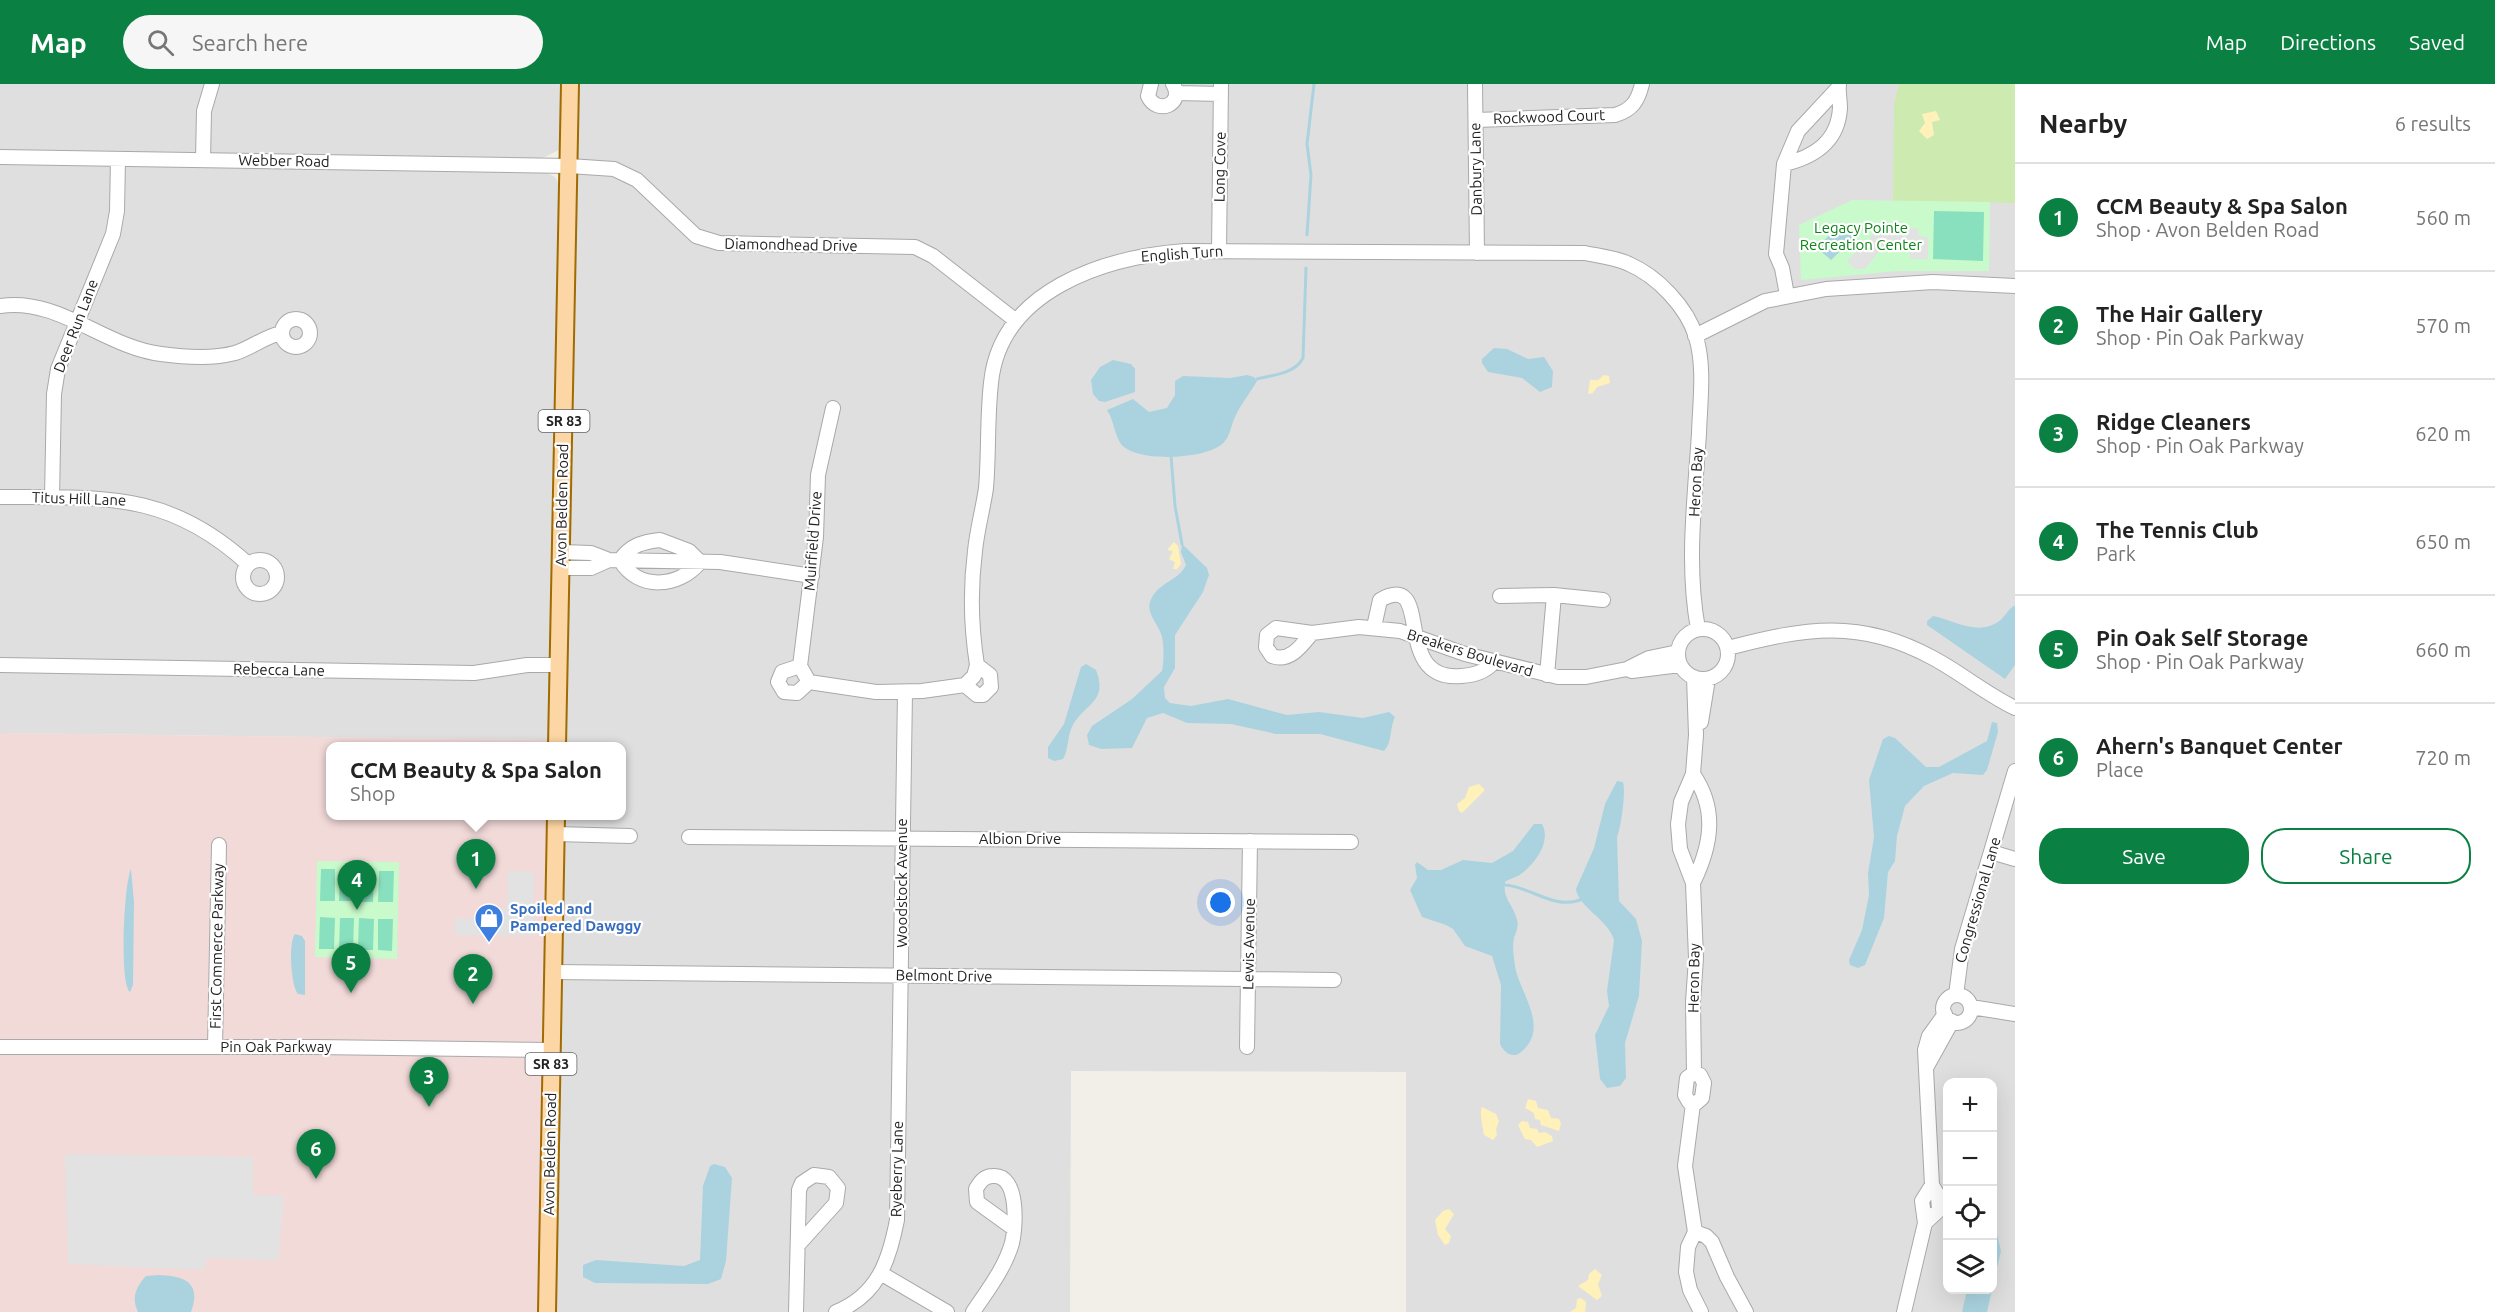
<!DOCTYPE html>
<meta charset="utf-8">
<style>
:root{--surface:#fff;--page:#f6f6f6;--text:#222;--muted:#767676;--line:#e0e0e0;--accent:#0b8043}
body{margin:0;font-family:Ubuntu,sans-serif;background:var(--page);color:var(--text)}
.controls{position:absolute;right:18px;bottom:18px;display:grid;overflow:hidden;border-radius:12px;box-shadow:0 6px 24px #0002}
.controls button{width:54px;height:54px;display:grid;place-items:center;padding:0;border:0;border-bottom:2px solid var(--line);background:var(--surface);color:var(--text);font:30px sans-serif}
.you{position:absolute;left:1221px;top:819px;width:21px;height:21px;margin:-15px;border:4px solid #fff;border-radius:50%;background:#1a73e8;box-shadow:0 0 0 9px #1a73e833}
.badge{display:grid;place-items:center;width:39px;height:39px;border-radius:50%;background:var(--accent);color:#fff;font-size:20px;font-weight:700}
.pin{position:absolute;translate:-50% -50px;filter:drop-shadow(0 2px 3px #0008)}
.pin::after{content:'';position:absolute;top:32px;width:21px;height:18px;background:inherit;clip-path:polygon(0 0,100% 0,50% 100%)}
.popup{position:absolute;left:326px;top:658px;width:300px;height:78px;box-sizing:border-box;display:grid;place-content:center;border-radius:12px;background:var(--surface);filter:drop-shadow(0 2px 4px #0005);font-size:20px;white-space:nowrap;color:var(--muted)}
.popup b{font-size:22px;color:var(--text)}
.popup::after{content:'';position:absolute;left:50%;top:100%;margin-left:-12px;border:12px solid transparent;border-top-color:var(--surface)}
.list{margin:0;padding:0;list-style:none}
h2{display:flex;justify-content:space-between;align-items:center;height:78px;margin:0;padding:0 24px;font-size:26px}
h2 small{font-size:20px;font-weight:400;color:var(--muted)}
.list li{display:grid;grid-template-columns:39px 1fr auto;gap:18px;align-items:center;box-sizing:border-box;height:108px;padding:0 24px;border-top:2px solid var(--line)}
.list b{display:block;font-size:22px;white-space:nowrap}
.list p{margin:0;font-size:20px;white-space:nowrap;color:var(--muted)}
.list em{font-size:20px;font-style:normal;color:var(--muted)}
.actions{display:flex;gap:12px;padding:18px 24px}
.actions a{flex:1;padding:14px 0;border:2px solid var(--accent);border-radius:24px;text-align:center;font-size:21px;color:var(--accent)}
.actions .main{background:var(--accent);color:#fff}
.icon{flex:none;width:33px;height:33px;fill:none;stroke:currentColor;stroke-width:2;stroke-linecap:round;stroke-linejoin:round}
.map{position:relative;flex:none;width:2015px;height:1228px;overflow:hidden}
header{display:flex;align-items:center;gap:36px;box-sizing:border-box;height:84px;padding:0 30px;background:var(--accent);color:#fff}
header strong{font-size:28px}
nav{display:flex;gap:33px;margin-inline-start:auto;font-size:21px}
.search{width:420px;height:54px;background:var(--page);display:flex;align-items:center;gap:15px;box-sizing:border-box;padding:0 21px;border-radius:33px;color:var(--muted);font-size:22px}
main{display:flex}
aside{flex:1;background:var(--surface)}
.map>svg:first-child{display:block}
.residential{fill:#e0dfdf;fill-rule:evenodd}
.commercial{fill:#f2dad9}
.grass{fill:#cdebb0}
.sand{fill:#fff1ba}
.park{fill:#c8facc}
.pitch{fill:#88e0be}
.parking{fill:#e2e2e2}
.water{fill:#aad3df}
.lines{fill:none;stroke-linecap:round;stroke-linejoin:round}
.stream{stroke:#aad3df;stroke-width:3}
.minor-casing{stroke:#a9a9a9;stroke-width:16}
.major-casing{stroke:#a06b00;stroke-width:20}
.minor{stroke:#fff;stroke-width:14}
.major{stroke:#fcd6a4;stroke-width:16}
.labels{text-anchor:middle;stroke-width:4.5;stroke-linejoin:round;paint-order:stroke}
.shield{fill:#fff;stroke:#646464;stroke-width:1.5}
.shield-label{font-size:14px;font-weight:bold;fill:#222}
.street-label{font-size:15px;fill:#222;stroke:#fff}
.park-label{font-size:15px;fill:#0c8416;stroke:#fff}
.shop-label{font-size:15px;font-weight:bold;fill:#366cbe;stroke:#fff;text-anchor:start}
</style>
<header>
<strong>Map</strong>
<div class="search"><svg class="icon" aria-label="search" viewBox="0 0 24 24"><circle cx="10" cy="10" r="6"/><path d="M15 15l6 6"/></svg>Search here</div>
<nav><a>Map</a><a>Directions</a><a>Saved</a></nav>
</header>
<main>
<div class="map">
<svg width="2015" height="1228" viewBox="0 0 2015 1228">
<rect width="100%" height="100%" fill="#f2efe9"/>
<path class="residential" d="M 0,0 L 562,0 L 559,66 L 543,74 L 483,77 L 0,69 Z
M 575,0 L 2015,0 L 2015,1228 L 1406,1228 L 1406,988 L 1071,987 L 1070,1228 L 553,1228 L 562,732 L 622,732 L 622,662 L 563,662 ZM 1948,998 L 1992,998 L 1992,1206 L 1948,1206 Z
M 0,78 L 483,85 L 547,89 L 555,93 L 559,100 L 550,656 L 0,649 Z"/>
<path class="commercial" d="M 0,649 L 550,656 L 550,662 L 330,662 L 330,732 L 548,732 L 538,1228 L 0,1228 Z"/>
<path class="grass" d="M 1899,0 L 2015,0 L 2015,119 L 1893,117 L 1894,20 Z"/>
<path class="sand" d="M 1936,27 L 1940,36 L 1932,38 L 1934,51 L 1927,55 L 1919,47 L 1925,39 L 1922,30 Z
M 1604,291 L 1609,292 L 1610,299 L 1597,303 L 1593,309 L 1588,310 L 1590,296 L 1598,296 Z
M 1174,458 L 1178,462 L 1181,480 L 1177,485 L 1173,485 L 1175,478 L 1169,475 L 1173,467 L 1167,466 Z
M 1479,700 L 1485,706 L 1462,729 L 1459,727 L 1457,720 L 1465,714 L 1469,703 Z
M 1528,1015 L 1536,1017 L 1538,1024 L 1548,1026 L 1551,1034 L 1559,1035 L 1561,1040 L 1559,1047 L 1541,1041 L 1540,1036 L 1535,1035 L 1534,1029 L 1525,1024 Z
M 1482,1023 L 1496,1030 L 1499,1037 L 1496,1045 L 1497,1051 L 1493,1056 L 1484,1051 C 1483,1043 1479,1028 1482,1023 Z
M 1522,1037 L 1528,1038 L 1530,1044 L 1537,1045 L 1539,1049 L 1545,1048 L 1552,1052 L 1553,1057 L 1537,1063 L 1531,1056 L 1525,1055 L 1518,1041 Z
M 1449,1125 L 1454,1130 L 1445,1145 L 1451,1152 L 1449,1159 L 1445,1161 L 1438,1151 L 1435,1136 L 1443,1127 Z
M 1595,1185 L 1602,1191 L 1598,1200 L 1602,1212 L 1597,1216 L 1578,1202 L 1588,1196 L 1589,1190 Z
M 1581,1214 L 1586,1218 L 1585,1228 L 1570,1228 L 1576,1224 L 1577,1215 Z"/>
<path class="park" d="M 1852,116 L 1990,118 L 1989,187 L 1898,187 L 1801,196 L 1799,141 Z
M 317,777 L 399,778 L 397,875 L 315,873 Z"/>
<path class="pitch" d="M 1934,127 L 1984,128 L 1983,177 L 1933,175 Z
M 321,785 L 335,785 L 335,817 L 320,817 Z
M 340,786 L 355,786 L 354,817 L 339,817 Z
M 360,786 L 374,786 L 373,818 L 359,818 Z
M 379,787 L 394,787 L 393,818 L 378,818 Z
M 320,833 L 335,834 L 334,865 L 319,865 Z
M 340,834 L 354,834 L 353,866 L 339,865 Z
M 359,834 L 374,835 L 373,866 L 358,866 Z
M 378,835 L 393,835 L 392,867 L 378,866 Z"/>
<path class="parking" d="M 1918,144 L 1919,152 L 1928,153 L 1928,175 L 1910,175 L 1909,163 L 1890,161 L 1881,165 L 1865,185 L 1855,185 L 1847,177 L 1867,156 L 1873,160 L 1869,154 L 1876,148 L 1886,145 Z
M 508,787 L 534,788 L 533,852 L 455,851 L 455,834 L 479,835 L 479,825 L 507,825 Z
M 65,1070 L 253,1073 L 253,1111 L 284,1112 L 278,1176 L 210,1174 L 206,1176 L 204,1186 L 68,1180 Z"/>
<path class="water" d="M 1841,139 L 1855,153 L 1831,176 L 1817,164 Z
M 1494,264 L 1507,265 L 1528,275 L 1544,273 L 1553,287 L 1552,303 L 1540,308 L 1522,294 L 1488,288 L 1482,279 L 1482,275 Z
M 1113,276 L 1131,280 L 1135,285 L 1135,308 L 1105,318 L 1099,317 L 1093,310 L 1091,296 L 1100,283 Z
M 1247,291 L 1254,293 L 1257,297 C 1250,309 1241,320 1235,333 C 1230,343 1231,353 1221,361 C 1203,375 1136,379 1121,360 C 1115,352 1114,337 1107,326 L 1133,315 L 1149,328 L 1167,324 L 1175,311 L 1175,297 L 1183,292 L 1230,294 Z
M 1182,460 L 1207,484 L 1209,491 L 1203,508 L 1175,551 L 1175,584 L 1164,603 L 1165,614 L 1170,619 L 1191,622 L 1228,615 L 1287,631 L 1319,628 L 1363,634 L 1389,628 L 1395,633 C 1389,645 1393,657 1384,667 L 1320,650 L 1276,650 L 1231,640 L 1187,639 L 1163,629 L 1147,634 L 1132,664 L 1101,665 L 1089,661 L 1087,651 L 1092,642 L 1132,615 L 1162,587 C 1164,577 1164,563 1162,553 C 1160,542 1146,530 1150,518 C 1157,498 1179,497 1186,481 L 1181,468 Z
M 2015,521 L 2015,581 L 2005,595 L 1927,541 L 1927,537 L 1933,532 C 1954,536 1977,552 1998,538 C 2005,533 2008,525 2015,521 Z
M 1086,580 L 1096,586 C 1109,619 1083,620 1072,643 C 1067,653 1069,665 1063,675 L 1054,677 L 1048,674 L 1048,663 L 1064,640 L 1081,583 Z
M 1992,638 L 1997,639 L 1998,648 L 1987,686 L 1983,691 L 1953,689 L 1924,702 L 1905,722 L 1897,752 L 1895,777 L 1888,788 L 1884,834 L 1865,881 L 1858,884 L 1850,881 L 1849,876 L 1862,846 L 1869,811 L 1868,789 L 1874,753 L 1869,696 L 1883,655 L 1889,652 L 1895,654 L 1926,683 L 1939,683 L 1987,657 Z
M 1617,697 L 1623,698 C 1626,708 1621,744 1617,753 L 1619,817 L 1636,835 L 1642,857 L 1639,912 L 1625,959 L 1626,994 L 1620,1002 L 1607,1004 L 1600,995 L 1595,951 L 1609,922 L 1607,907 L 1614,856 C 1608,835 1578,823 1576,805 L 1594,764 L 1605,720 Z
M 1534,740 L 1542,740 C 1552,758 1534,782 1518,792 C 1514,794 1509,795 1505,798 C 1502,815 1514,821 1517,836 C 1519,842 1516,848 1514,854 C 1512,863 1514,873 1515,882 C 1519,908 1551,944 1521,968 C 1513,975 1504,969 1500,960 L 1501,901 L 1492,872 L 1465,862 L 1453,845 L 1446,841 L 1422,833 L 1410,806 L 1417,794 L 1415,781 L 1417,778 L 1428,786 L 1441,786 L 1463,776 L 1492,779 L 1513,767 Z
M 131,785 L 134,818 L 133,901 L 130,908 C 119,900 124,799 131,785 Z
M 295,850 L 302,852 L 305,857 L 305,911 L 298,910 C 291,902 288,859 295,850 Z
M 714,1080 L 725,1083 L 732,1094 L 726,1177 L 721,1195 L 708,1200 L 595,1199 L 583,1193 L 583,1181 L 596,1176 L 684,1182 L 700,1176 L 703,1102 L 710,1082 Z
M 1993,1133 L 2001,1167 L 1992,1205 Z
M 159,1191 C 184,1192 202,1198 191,1228 L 138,1228 C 131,1214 136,1203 146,1192 Z
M 1967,1206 L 1992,1206 L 1987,1228 L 1962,1228 Z"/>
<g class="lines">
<path class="stream" d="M 1307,151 L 1311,91 L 1307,60 L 1314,0
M 1257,295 C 1272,291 1295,290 1303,274 L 1306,184
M 1171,372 L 1175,422 L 1182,460
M 1504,801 C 1527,801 1554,826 1580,816"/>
<g class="minor-casing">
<path id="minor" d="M 1151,0 L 1148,12 C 1157,32 1185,20 1173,0
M 1475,0 L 1477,169
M 1177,9 L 1221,10
M 1476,36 L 1615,31 C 1632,26 1638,17 1642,0
M 0,73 L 569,82 L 614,85 L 637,96 L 696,152 L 719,159 L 915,163 L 933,172 L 1015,236
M 203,76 L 204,27 L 212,0
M 1784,80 C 1814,73 1838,58 1840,24 C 1840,16 1838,8 1839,0
M 1219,167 L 1221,0
M 1787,211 L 1782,184 L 1776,170 L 1784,80 L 1798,47 L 1838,4
M 0,222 C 58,213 105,263 161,270 C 183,273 213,275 235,269 C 251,264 264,253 281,249
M282 249a14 14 0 1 1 28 0a14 14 0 1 1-28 0Z
M 1695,252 L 1765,217 L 1826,205 L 1933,198 L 2015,202
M 833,324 L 818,391 L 816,453 L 800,582 L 809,598 L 876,608 L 922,607 L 965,601 L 974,592 L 977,581 C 971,543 970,506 975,467 C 977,446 983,425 986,404 C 989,369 987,334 991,299 C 1000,206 1105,173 1185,167 L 1585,169 C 1599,172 1617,174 1629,180 C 1657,192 1687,223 1696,253 C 1705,283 1700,318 1699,349 C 1695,414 1686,480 1698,545
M 0,413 C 102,414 167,406 248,480
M 52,413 L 54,310 L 58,285 L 113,150 L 117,127 L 118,75
M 660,456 L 689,467 L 700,478 C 679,504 638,507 620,476 C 631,461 642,458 660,456 Z
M 561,468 L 591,469 L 609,476 L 720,478 L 812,492
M243 493a17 17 0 1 1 34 0a17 17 0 1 1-34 0Z
M 561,484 L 591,484 L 609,476
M 1500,512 L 1554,511 L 1603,516
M 1374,543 L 1380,516 C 1436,485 1389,598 1461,592 C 1475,591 1485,588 1494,578
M1678 570a25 25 0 1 1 50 0a25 25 0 1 1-50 0Z
M 1312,549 C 1302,561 1290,579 1272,572 L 1266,563 L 1267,551 L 1276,544 L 1312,549 L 1359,543 L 1400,547 L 1465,570 L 1558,593 L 1586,593 L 1627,585 L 1632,587 L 1680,581
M 1728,564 C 1804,544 1860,534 1933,574 C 1961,589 1986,610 2015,624
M 0,581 L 474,589 L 527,581 L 558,581
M 800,582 L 782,588 L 778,598 L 784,608 L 797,609 L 809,598
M 1629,584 L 1649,574 L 1678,568
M 1547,591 L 1554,511
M 1694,593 L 1696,651 L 1693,690 L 1681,718 L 1678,740 L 1680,765 L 1693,799 L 1696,874 L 1693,918 L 1694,989
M 965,601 L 977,611 L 983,611 L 991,603 L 990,591 L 977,581
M 1701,638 L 1708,595
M 1693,690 C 1718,726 1711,762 1693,799
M 556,750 L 630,752
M 689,753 L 1351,758
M 1991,768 L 2015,775
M 553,888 L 1334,896
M 1956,911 L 1962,865 L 2015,687
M1943 925a14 14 0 1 1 28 0a14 14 0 1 1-28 0Z
M 1971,923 L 2015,930
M 0,963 L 315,963 L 551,966
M 215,963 L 219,761
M 1247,963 L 1250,757
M 1927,982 L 1952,937
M 1694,989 L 1700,991 L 1704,999 L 1702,1014 L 1695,1020 L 1689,1018 L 1685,1011 L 1687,994 Z
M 1693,1020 L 1685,1082 L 1695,1148 L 1688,1163 L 1686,1188 L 1690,1206 L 1701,1228
M 1932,1101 L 1925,966 L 1929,952 L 1945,930
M 1695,1148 L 1706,1152 L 1712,1158 L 1727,1193 L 1746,1228
M 882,1190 L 947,1228
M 796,1228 L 799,1106 L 802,1099 L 814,1091 L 829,1093 L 838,1104 L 836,1119 L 798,1161
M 836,1228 C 878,1211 889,1177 897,1136 L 905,608
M 973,1228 C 987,1207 1005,1184 1012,1159 C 1016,1142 1019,1090 993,1092 C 984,1092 980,1098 976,1105 L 977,1118 L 1013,1144
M 1904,1228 L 1925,1139 L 1922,1117 L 1932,1101 L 1938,1111 L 1939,1126 L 1925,1139"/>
</g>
<g class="major-casing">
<path id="major" d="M 557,662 L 570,0
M 547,1228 L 556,732"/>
</g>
<use href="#minor" class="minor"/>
<use href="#major" class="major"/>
</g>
<defs>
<g id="shop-pin" transform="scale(1.5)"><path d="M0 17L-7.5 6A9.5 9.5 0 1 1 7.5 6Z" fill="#3f7fe0" stroke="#fff"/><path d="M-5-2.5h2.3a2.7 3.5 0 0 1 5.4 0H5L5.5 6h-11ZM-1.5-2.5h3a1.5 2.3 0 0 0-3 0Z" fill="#fff"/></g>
</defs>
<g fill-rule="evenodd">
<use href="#shop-pin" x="489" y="834"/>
</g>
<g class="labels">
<g class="shield">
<rect x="538.5" y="326" width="51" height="22" rx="4.5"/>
<rect x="525.5" y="969" width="51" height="22" rx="4.5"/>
</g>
<g class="shield-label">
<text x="564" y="342">SR 83</text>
<text x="551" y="985">SR 83</text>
</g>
<g class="street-label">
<text transform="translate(1549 33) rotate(-2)" y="5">Rockwood Court</text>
<text transform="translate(284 77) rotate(1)" y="5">Webber Road</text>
<text transform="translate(1220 83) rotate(-89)" y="5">Long Cove</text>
<text transform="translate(1476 85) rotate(-91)" y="5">Danbury Lane</text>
<text transform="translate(791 161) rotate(1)" y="5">Diamondhead Drive</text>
<text transform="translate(1182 170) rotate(-4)" y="5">English Turn</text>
<text transform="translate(76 242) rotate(-69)" y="5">Deer Run Lane</text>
<text transform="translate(1696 398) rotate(-87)" y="5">Heron Bay</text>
<text transform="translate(79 415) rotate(2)" y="5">Titus Hill Lane</text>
<text transform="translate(562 421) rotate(-89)" y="5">Avon Belden Road</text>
<text transform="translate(813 457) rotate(-86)" y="5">Muirfield Drive</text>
<text transform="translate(1470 569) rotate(17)" y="5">Breakers Boulevard</text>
<text transform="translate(279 586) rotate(1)" y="5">Rebecca Lane</text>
<text x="1020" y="760">Albion Drive</text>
<text transform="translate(902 799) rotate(-90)" y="5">Woodstock Avenue</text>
<text transform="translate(1978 816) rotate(-74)" y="5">Congressional Lane</text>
<text transform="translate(1249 860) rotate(-89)" y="5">Lewis Avenue</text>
<text transform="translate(217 862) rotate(-89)" y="5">First Commerce Parkway</text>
<text transform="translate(944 892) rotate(1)" y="5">Belmont Drive</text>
<text transform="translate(1694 894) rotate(-89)" y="5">Heron Bay</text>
<text x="276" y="968">Pin Oak Parkway</text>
<text transform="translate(550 1070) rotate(-89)" y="5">Avon Belden Road</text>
<text transform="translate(897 1085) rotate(-89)" y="5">Ryeberry Lane</text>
</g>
<g class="park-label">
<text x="1861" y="149">Legacy Pointe<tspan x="1861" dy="17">Recreation Center</tspan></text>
</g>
<g class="shop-label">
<text x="510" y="830">Spoiled and<tspan x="510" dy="17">Pampered Dawggy</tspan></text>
</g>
</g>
</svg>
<div class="controls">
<button>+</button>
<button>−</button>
<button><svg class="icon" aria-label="locate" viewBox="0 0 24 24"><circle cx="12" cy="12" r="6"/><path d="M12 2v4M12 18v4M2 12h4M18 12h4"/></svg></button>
<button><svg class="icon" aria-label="layers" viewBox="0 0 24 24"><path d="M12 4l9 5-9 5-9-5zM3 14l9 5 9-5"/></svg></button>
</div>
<div class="you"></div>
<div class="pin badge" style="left:476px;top:805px">1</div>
<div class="popup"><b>CCM Beauty &amp; Spa Salon</b>Shop</div>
<div class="pin badge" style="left:473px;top:920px">2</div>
<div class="pin badge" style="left:429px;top:1023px">3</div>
<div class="pin badge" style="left:357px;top:826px">4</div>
<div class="pin badge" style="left:351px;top:909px">5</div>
<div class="pin badge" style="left:316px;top:1095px">6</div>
</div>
<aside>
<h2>Nearby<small>6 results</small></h2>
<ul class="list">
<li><span class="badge">1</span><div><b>CCM Beauty &amp; Spa Salon</b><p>Shop · Avon Belden Road</p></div><em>560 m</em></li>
<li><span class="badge">2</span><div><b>The Hair Gallery</b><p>Shop · Pin Oak Parkway</p></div><em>570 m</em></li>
<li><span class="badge">3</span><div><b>Ridge Cleaners</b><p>Shop · Pin Oak Parkway</p></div><em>620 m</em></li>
<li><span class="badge">4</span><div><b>The Tennis Club</b><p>Park</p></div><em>650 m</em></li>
<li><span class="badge">5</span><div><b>Pin Oak Self Storage</b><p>Shop · Pin Oak Parkway</p></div><em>660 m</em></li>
<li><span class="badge">6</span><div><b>Ahern's Banquet Center</b><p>Place</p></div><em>720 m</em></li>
</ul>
<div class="actions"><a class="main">Save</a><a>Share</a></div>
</aside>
</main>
